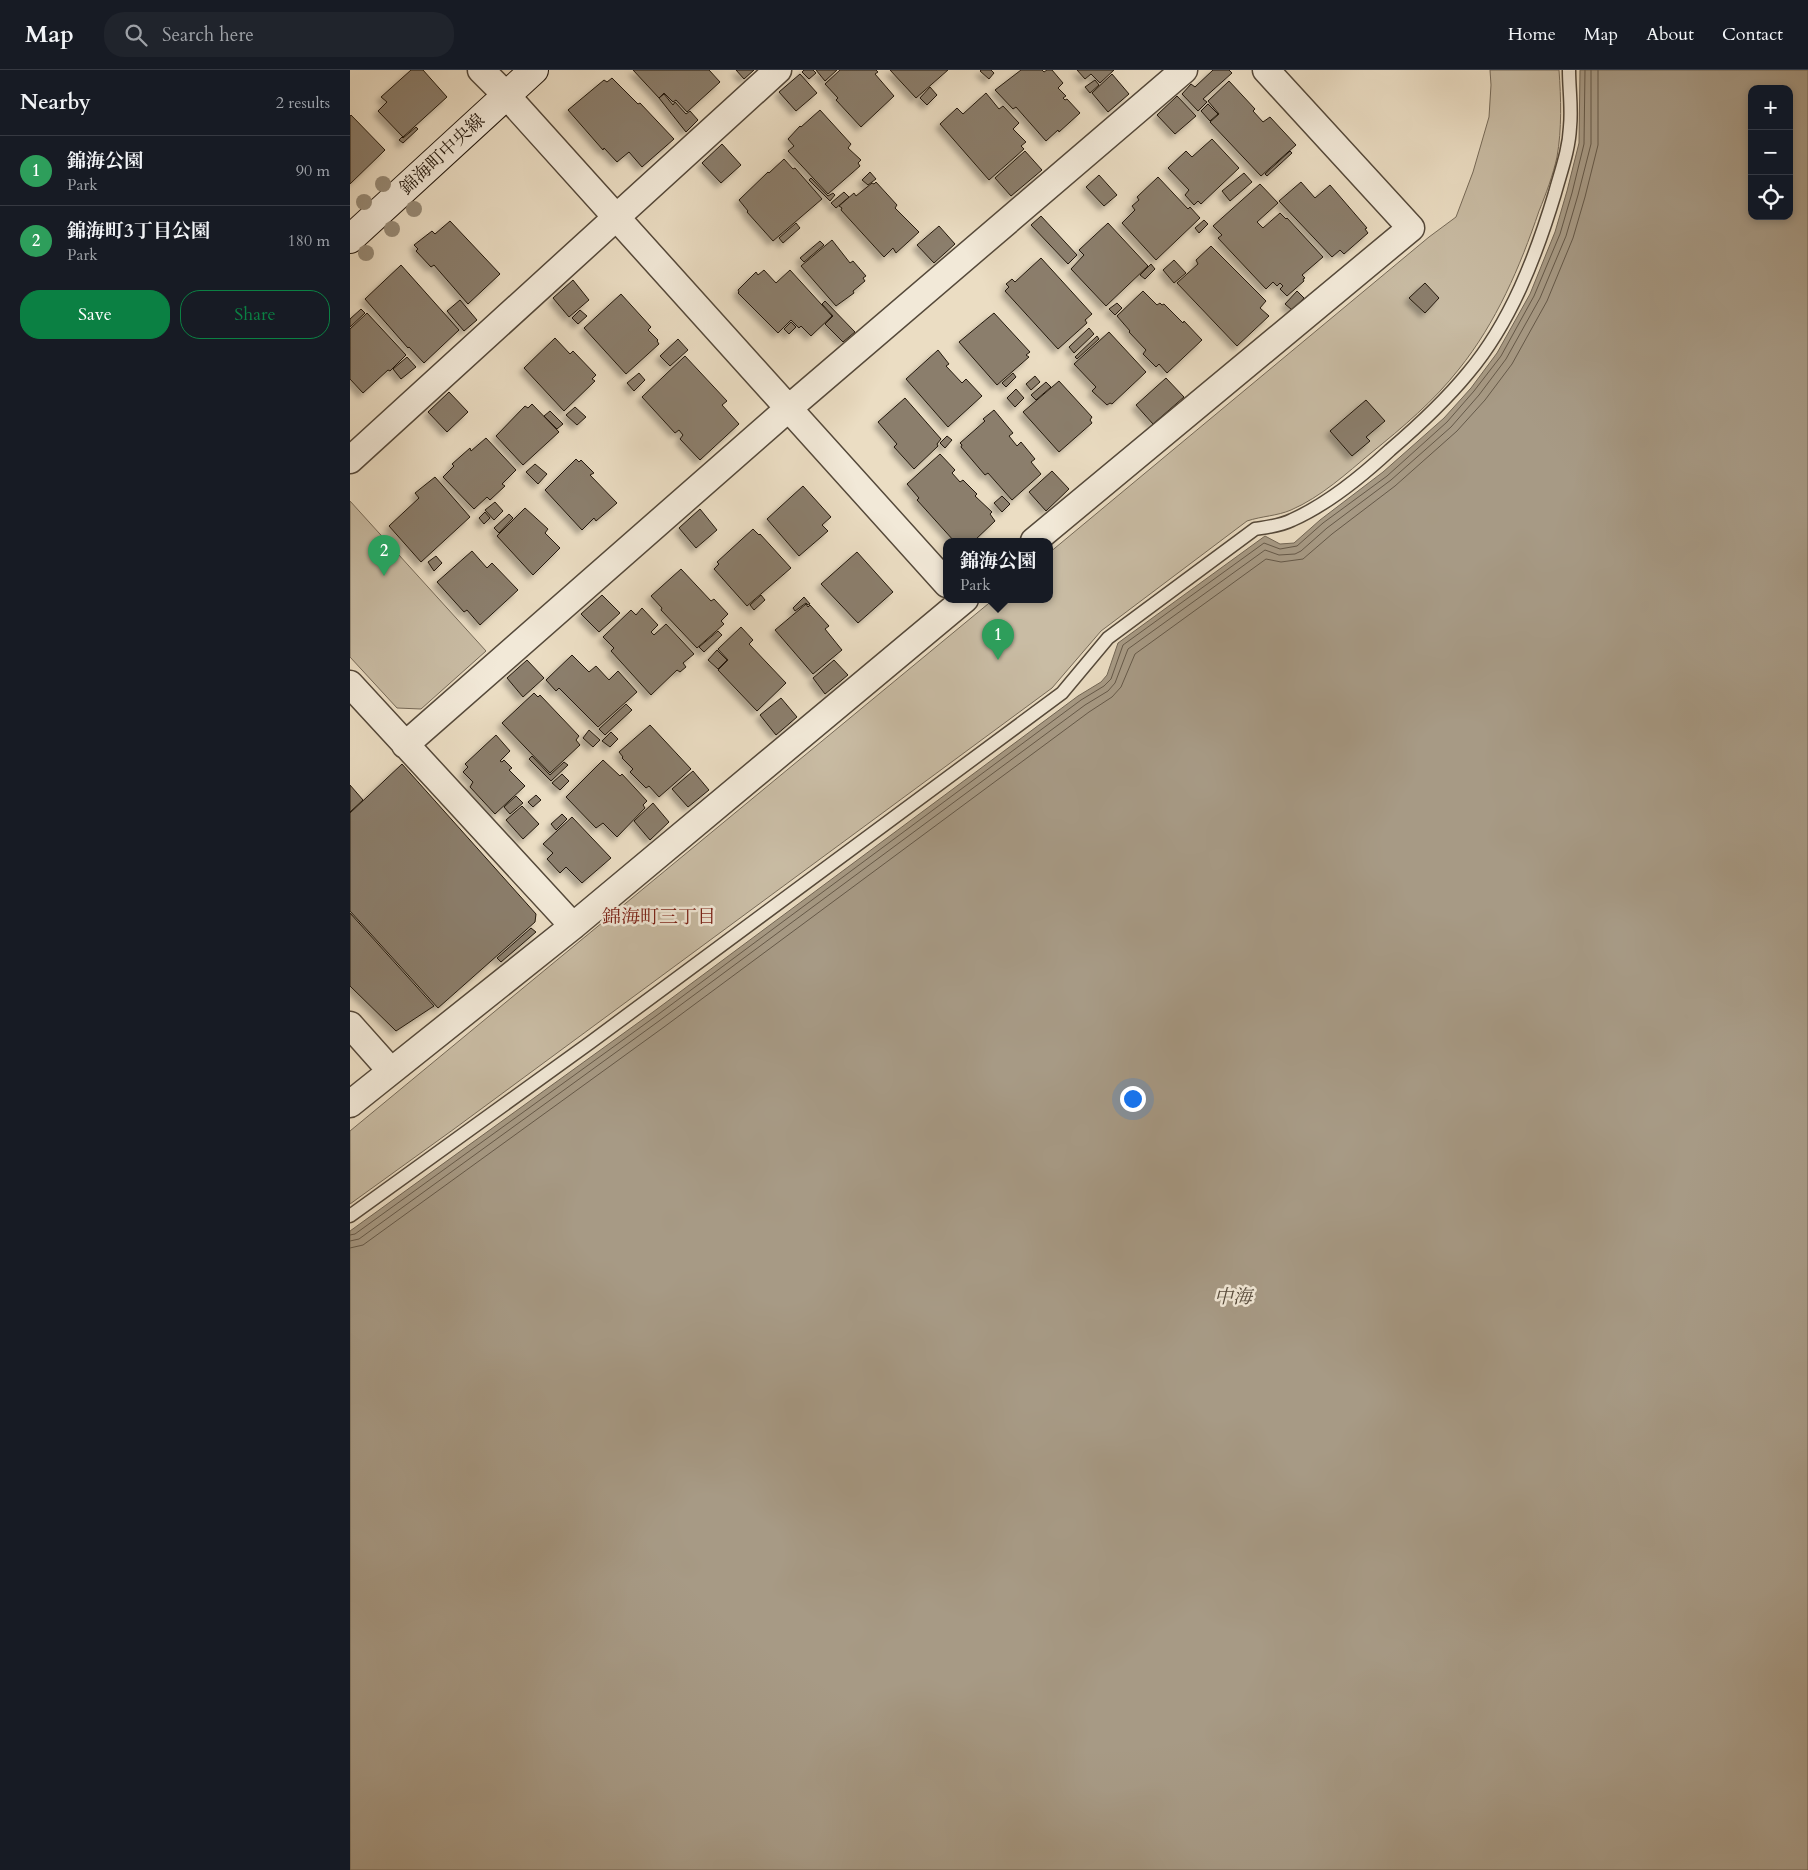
<!DOCTYPE html>
<meta charset="utf-8">
<style>
:root{--surface:#171b24;--page:#20242c;--text:#f1f3f6;--muted:#9ea1a6;--line:#363941;--accent:#0b8043}
body{margin:0;font-family:Cardo,"Noto Serif JP",serif;background:var(--page);color:var(--text)}
.controls{position:absolute;right:15px;top:15px;display:grid;overflow:hidden;border-radius:10px;box-shadow:0 2px 8px #0003}
.controls button{width:45px;height:45px;display:grid;place-items:center;padding:0;border:0;border-bottom:1px solid var(--line);background:var(--surface);color:var(--text);font:25px sans-serif}
.you{position:absolute;left:782px;top:1028px;width:18px;height:18px;margin:-12px;border:4px solid #fff;border-radius:50%;background:#1a73e8;box-shadow:0 0 0 8px #1a73e833}
.badge{display:grid;place-items:center;width:32px;height:32px;border-radius:50%;background:var(--accent);color:#fff;font-size:16px;font-weight:700}
.pin{position:absolute;translate:-50% -41px;filter:drop-shadow(0 1px 2px #0008)}
.pin::after{content:'';position:absolute;top:26px;width:18px;height:15px;background:inherit;clip-path:polygon(0 0,100% 0,50% 100%)}
.popup{position:absolute;left:593px;top:468px;width:110px;height:65px;box-sizing:border-box;display:grid;place-content:center;border-radius:10px;background:var(--surface);filter:drop-shadow(0 1px 4px #0005);font-size:16px;white-space:nowrap;color:var(--muted)}
.popup b{font-size:19px;color:var(--text)}
.popup::after{content:'';position:absolute;left:50%;top:100%;margin-left:-10px;border:10px solid transparent;border-top-color:var(--surface)}
.list{margin:0;padding:0;list-style:none}
h2{display:flex;justify-content:space-between;align-items:center;height:65px;margin:0;padding:0 20px;font-size:21px}
h2 small{font-size:16px;font-weight:400;color:var(--muted)}
.list li{display:grid;grid-template-columns:32px 1fr auto;gap:15px;align-items:center;box-sizing:border-box;height:70px;padding:0 20px;border-top:1px solid var(--line)}
.list b{display:block;font-size:19px;white-space:nowrap}
.list p{margin:0;font-size:16px;white-space:nowrap;color:var(--muted)}
.list em{font-size:16px;font-style:normal;color:var(--muted)}
.actions{display:flex;gap:10px;padding:15px 20px}
.actions a{flex:1;padding:11px 0;border:1px solid var(--accent);border-radius:20px;text-align:center;font-size:18px;color:var(--accent)}
.actions .main{background:var(--accent);color:#fff}
.icon{flex:none;width:28px;height:28px;fill:none;stroke:currentColor;stroke-width:2;stroke-linecap:round;stroke-linejoin:round}
.map{position:relative;flex:none;width:1458px;height:1800px;overflow:hidden}
header{display:flex;align-items:center;gap:30px;box-sizing:border-box;height:70px;padding:0 25px;background:var(--surface);border-bottom:1px solid var(--line)}
header strong{font-size:24px}
nav{display:flex;gap:28px;margin-inline-start:auto;font-size:18px}
.search{width:350px;height:45px;background:var(--page);display:flex;align-items:center;gap:12px;box-sizing:border-box;padding:0 18px;border-radius:20px;color:var(--muted);font-size:19px}
main{display:flex}
aside{flex:1;background:var(--surface)}
.map>svg:first-child{display:block}
.green{fill:#c9bca4;stroke:#766a58}
.water{fill:#a79a85;stroke:#726655;fill-rule:evenodd}
.lines{fill:none;stroke-linecap:round;stroke-linejoin:round}
.shore{stroke:#655949;stroke-width:1}
.building{fill:#8b7e6c;stroke:#23180d;filter:url(#shadow)}
.lane-casing{stroke:#55493a;stroke-width:15}
.street-casing{stroke:#55493a;stroke-width:29}
.secondary-casing{stroke:#23180d;stroke-width:30}
.lane{stroke:#f2e9d8;stroke-width:12}
.street{stroke:#f2e9d8;stroke-width:26}
.secondary{stroke:#f2e9d8;stroke-width:28}
.tree{fill:#988c78}
.labels{text-anchor:middle;stroke-width:5;stroke-linejoin:round;paint-order:stroke}
.street-label{font-size:18px;fill:#23180d;stroke:#f2e9d8}
.neighbourhood-label{font-size:19px;fill:#7a1f14;stroke:#f2e9d8}
.water-label{font-size:19px;font-style:italic;fill:#584c3d;stroke:#f2e9d8}
</style>
<header>
<strong>Map</strong>
<div class="search"><svg class="icon" aria-label="search" viewBox="0 0 24 24"><circle cx="10" cy="10" r="6"/><path d="M15 15l6 6"/></svg>Search here</div>
<nav><a>Home</a><a>Map</a><a>About</a><a>Contact</a></nav>
</header>
<main>
<aside>
<h2>Nearby<small>2 results</small></h2>
<ul class="list">
<li><span class="badge" style="background:#2e9e5b">1</span><div><b>錦海公園</b><p>Park</p></div><em>90 m</em></li>
<li><span class="badge" style="background:#2e9e5b">2</span><div><b>錦海町3丁目公園</b><p>Park</p></div><em>180 m</em></li>
</ul>
<div class="actions"><a class="main">Save</a><a>Share</a></div>
</aside>
<div class="map">
<svg width="1458" height="1800" viewBox="0 0 1458 1800">
<defs>
<filter id="shadow"><feDropShadow dx="-4.5" dy="4.5" stdDeviation="2.5" flood-color="#0004"/></filter>
</defs>
<rect width="100%" height="100%" fill="#ebddc3"/>
<filter id="stains"><feTurbulence type="fractalNoise" baseFrequency=".004" numOctaves="4"/><feColorMatrix values="0 0 0 0 .2 0 0 0 0 .09 0 0 0 0 .02 0 0 0 .5 -.17"/></filter>
<radialGradient id="worn" r=".72"><stop offset=".6" stop-color="#630" stop-opacity="0"/><stop offset="1" stop-color="#630" stop-opacity=".3"/></radialGradient>
<path class="green" d="M 1140,0 L 1209,0 C 1211,28 1212,59 1207,87 C 1203,105 1196,124 1189,141 C 1170,197 1146,253 1109,299 C 1084,331 1053,357 1021,383 C 997,403 971,427 941,440 C 927,446 912,446 897,451 L 751,561 L 702,618 L 104,1059 L 0,1134 L 0,1061 L 644,529 L 699,529 L 699,483 L 1079,167 L 1106,147 L 1123,102 L 1139,47 L 1141,15 Z
M 0,431 L 136,581 L 71,639 L 47,638 L 0,587 Z"/>
<path class="water" d="M 1230,0 L 1458,0 L 1458,1800 L 0,1800 L 0,1161 L 303,942 L 728,626 L 751,612 L 757,605 L 768,573 L 915,466 L 930,474 L 944,473 L 970,450 L 1033,402 L 1094,348 L 1121,318 L 1147,283 L 1180,224 L 1205,162 L 1217,121 L 1229,73 ZM 1402,19 L 1439,19 L 1439,146 L 1402,146 Z"/>
<g class="lines">
<path class="shore" d="M 0,1165 L 5,1164 L 306,946 L 731,630 L 754,616 L 761,609 L 773,575 L 914,473 L 930,479 L 947,476 L 973,453 L 1037,406 L 1097,352 L 1124,321 L 1151,286 L 1184,226 L 1210,164 L 1222,123 L 1234,74 L 1235,0
M 0,1171 L 9,1169 L 309,951 L 735,635 L 758,621 L 765,613 L 778,579 L 915,480 L 929,485 L 945,484 L 951,481 L 977,458 L 1041,410 L 1101,357 L 1129,325 L 1156,289 L 1190,228 L 1216,166 L 1228,125 L 1241,74 L 1241,0
M 0,1178 L 13,1175 L 314,957 L 739,642 L 762,627 L 771,617 L 785,584 L 916,489 L 931,492 L 953,489 L 982,464 L 1045,416 L 1107,361 L 1135,330 L 1162,294 L 1197,231 L 1223,168 L 1235,127 L 1248,75 L 1248,0"/>
</g>
<path class="building" d="M 61,0 L 73,0 L 97,27 L 53,67 L 28,41 L 37,32 L 31,27 Z
M 283,0 L 359,0 L 370,12 L 337,42 L 326,30 L 323,32 L 314,23 L 309,28 Z
M 386,0 L 404,0 L 394,9 Z
M 454,0 L 463,0 L 466,3 L 459,9 L 452,2 Z
M 466,0 L 487,0 L 475,11 Z
M 490,0 L 526,0 L 528,2 L 525,4 L 544,26 L 511,57 L 486,30 L 488,28 L 475,14 Z
M 540,0 L 598,0 L 566,28 Z
M 631,0 L 641,0 L 644,3 L 639,9 L 630,1 Z
M 671,0 L 692,0 L 694,2 L 697,0 L 702,0 L 713,13 L 708,18 L 716,26 L 713,28 L 715,30 L 717,29 L 730,43 L 709,62 L 708,60 L 696,71 L 666,37 L 663,39 L 645,20 Z
M 727,0 L 764,0 L 750,13 L 741,4 L 735,9 Z
M 863,0 L 879,0 L 882,3 L 853,29 L 857,32 L 848,41 L 832,24 L 841,14 L 845,17 Z
M 450,4 L 467,23 L 446,41 L 429,22 Z
M 762,4 L 779,24 L 758,42 L 742,23 Z
M 262,8 L 288,34 L 290,33 L 324,69 L 292,97 L 279,82 L 267,92 L 254,78 L 253,80 L 218,40 L 254,10 L 257,12 Z
M 745,10 L 749,15 L 740,23 L 735,17 Z
M 879,11 L 905,39 L 903,41 L 913,52 L 920,47 L 946,75 L 911,106 L 860,52 L 869,44 L 858,31 Z
M 580,17 L 587,25 L 577,35 L 570,28 Z
M 636,23 L 649,39 L 653,36 L 669,53 L 663,59 L 676,72 L 671,76 L 674,79 L 639,110 L 590,54 L 607,38 L 613,44 Z
M 314,24 L 323,35 L 325,32 L 336,44 L 340,41 L 348,50 L 336,62 L 309,28 Z
M 827,26 L 846,46 L 825,64 L 807,45 Z
M 858,34 L 868,44 L 860,51 L 851,41 Z
M 470,40 L 501,74 L 498,78 L 511,90 L 508,93 L 510,96 L 478,124 L 438,81 L 444,76 L 438,69 L 450,56 L 451,57 Z
M 1,45 L 35,80 L 0,114 L 0,46 Z
M 66,57 L 68,59 L 53,73 L 49,70 L 52,67 L 53,68 Z
M 862,69 L 889,98 L 851,134 L 848,131 L 844,135 L 835,125 L 839,120 L 818,98 L 836,81 L 842,87 Z
M 372,74 L 391,95 L 371,113 L 352,93 Z
M 675,81 L 692,100 L 661,126 L 645,108 Z
M 940,81 L 942,83 L 917,106 L 915,104 Z
M 434,89 L 443,99 L 445,98 L 472,129 L 423,171 L 397,142 L 398,141 L 389,130 L 418,102 L 419,103 Z
M 520,102 L 526,109 L 518,115 L 512,110 Z
M 894,103 L 902,112 L 880,131 L 872,121 Z
M 749,105 L 767,125 L 754,136 L 736,117 Z
M 808,107 L 838,139 L 840,137 L 850,148 L 806,190 L 772,153 L 785,140 L 782,136 L 789,130 L 787,127 Z
M 461,108 L 478,126 L 483,123 L 485,125 L 480,131 L 459,110 Z
M 526,112 L 547,135 L 545,138 L 569,162 L 546,183 L 543,178 L 534,187 L 491,140 L 492,138 L 489,136 L 504,123 L 506,126 L 522,113 L 524,114 Z
M 951,112 L 965,128 L 980,115 L 1017,158 L 1015,159 L 1018,163 L 994,184 L 990,180 L 982,187 L 929,131 Z
M 910,114 L 928,133 L 907,152 L 913,158 L 930,143 L 936,149 L 937,148 L 973,187 L 952,205 L 955,208 L 953,209 L 954,211 L 937,226 L 930,219 L 933,216 L 930,213 L 927,216 L 923,212 L 916,219 L 868,168 L 872,165 L 863,156 Z
M 494,122 L 499,127 L 486,138 L 481,133 Z
M 691,146 L 727,185 L 718,194 L 681,155 Z
M 854,150 L 858,154 L 849,163 L 845,158 Z
M 100,151 L 150,204 L 118,234 L 84,195 L 81,197 L 66,181 L 68,179 L 64,175 L 82,161 L 85,164 Z
M 446,153 L 450,158 L 433,173 L 429,168 Z
M 758,153 L 798,196 L 756,236 L 721,199 L 734,185 L 729,180 Z
M 589,156 L 605,174 L 584,193 L 567,175 Z
M 482,170 L 500,193 L 503,191 L 516,206 L 513,208 L 515,211 L 503,221 L 504,223 L 486,236 L 451,196 Z
M 470,171 L 474,175 L 454,192 L 450,188 Z
M 861,176 L 916,231 L 910,238 L 919,246 L 887,276 L 827,213 L 848,194 L 846,190 Z
M 691,188 L 742,244 L 735,250 L 737,253 L 708,279 L 655,221 L 659,217 L 656,214 L 662,209 L 665,212 Z
M 824,190 L 836,203 L 824,213 L 813,200 Z
M 801,194 L 805,199 L 795,209 L 790,205 Z
M 51,195 L 109,260 L 74,293 L 59,277 L 58,278 L 15,229 Z
M 414,200 L 426,213 L 440,200 L 482,246 L 461,266 L 451,256 L 449,258 L 441,250 L 428,263 L 388,223 L 389,222 L 388,220 L 406,202 L 408,205 Z
M 223,210 L 239,230 L 219,247 L 203,228 Z
M 1075,213 L 1089,228 L 1075,243 L 1059,228 Z
M 793,221 L 807,235 L 810,233 L 812,235 L 814,234 L 833,253 L 834,251 L 852,270 L 817,303 L 809,294 L 806,297 L 793,284 L 796,280 L 779,262 L 780,261 L 767,246 Z
M 947,221 L 954,228 L 942,240 L 935,234 Z
M 271,224 L 301,257 L 298,260 L 308,270 L 307,271 L 309,274 L 276,304 L 234,258 Z
M 110,230 L 127,250 L 114,261 L 97,241 Z
M 475,231 L 505,262 L 493,272 L 475,254 L 483,246 L 472,234 Z
M 767,233 L 772,238 L 765,245 L 759,239 Z
M 11,239 L 15,243 L 0,257 L 0,249 Z
M 230,240 L 237,246 L 228,254 L 222,248 Z
M 17,243 L 56,285 L 40,301 L 38,300 L 13,323 L 0,309 L 0,259 Z
M 644,243 L 680,282 L 676,285 L 679,287 L 647,315 L 609,272 Z
M 441,252 L 446,257 L 439,264 L 434,259 Z
M 739,258 L 744,264 L 724,283 L 719,277 Z
M 759,262 L 796,302 L 762,334 L 760,333 L 757,335 L 742,321 L 746,317 L 724,294 Z
M 747,266 L 749,269 L 727,289 L 725,287 Z
M 205,268 L 220,284 L 223,281 L 246,305 L 242,309 L 245,311 L 214,341 L 174,298 Z
M 328,269 L 338,280 L 320,296 L 310,286 Z
M 588,280 L 599,294 L 596,296 L 612,313 L 616,309 L 632,326 L 598,357 L 556,309 Z
M 335,286 L 377,331 L 372,335 L 389,354 L 350,390 L 330,369 L 333,365 L 329,360 L 325,363 L 292,327 Z
M 57,287 L 66,297 L 51,309 L 43,299 Z
M 289,303 L 295,310 L 284,321 L 277,313 Z
M 663,303 L 666,307 L 656,317 L 652,313 Z
M 685,306 L 690,312 L 681,320 L 676,314 Z
M 816,308 L 834,327 L 803,354 L 786,335 Z
M 709,311 L 742,347 L 740,350 L 742,353 L 709,382 L 673,342 Z
M 696,312 L 701,317 L 686,330 L 681,325 Z
M 666,319 L 674,328 L 665,337 L 657,328 Z
M 99,322 L 118,342 L 97,362 L 78,342 Z
M 555,328 L 591,369 L 587,374 L 588,376 L 564,399 L 544,377 L 547,374 L 528,352 Z
M 1016,330 L 1035,351 L 1016,367 L 1020,371 L 1002,386 L 980,361 Z
M 182,334 L 209,362 L 173,395 L 146,366 L 175,336 L 178,338 Z
M 225,337 L 236,347 L 227,355 L 216,345 Z
M 644,340 L 663,363 L 659,366 L 667,376 L 671,372 L 685,389 L 681,392 L 691,404 L 662,430 L 638,403 L 635,405 L 611,377 L 612,375 L 610,373 L 635,351 L 633,349 Z
M 200,341 L 213,354 L 207,359 L 194,346 Z
M 597,366 L 602,370 L 595,378 L 590,373 Z
M 136,368 L 166,400 L 152,414 L 155,416 L 140,430 L 137,427 L 124,439 L 93,407 L 104,396 L 102,394 L 120,378 L 121,381 Z
M 590,384 L 605,400 L 602,403 L 610,412 L 613,410 L 627,424 L 625,426 L 642,442 L 640,444 L 645,451 L 624,471 L 609,471 L 607,469 L 604,471 L 567,430 L 569,428 L 557,414 Z
M 226,389 L 229,392 L 231,390 L 244,403 L 240,405 L 267,433 L 246,451 L 244,448 L 232,460 L 195,420 Z
M 185,394 L 197,404 L 188,414 L 176,402 Z
M 702,401 L 719,419 L 696,441 L 679,422 Z
M 85,407 L 120,447 L 71,492 L 39,456 L 69,428 L 65,423 Z
M 453,416 L 481,447 L 472,455 L 478,461 L 449,486 L 417,449 Z
M 652,426 L 660,434 L 652,442 L 644,433 Z
M 145,432 L 153,441 L 144,450 L 135,440 Z
M 175,438 L 198,459 L 195,463 L 210,478 L 183,505 L 147,466 Z
M 350,439 L 367,460 L 346,478 L 329,458 Z
M 135,442 L 140,448 L 134,454 L 129,448 Z
M 159,444 L 163,448 L 149,463 L 144,458 Z
M 403,459 L 409,465 L 410,464 L 441,498 L 397,536 L 364,499 L 369,494 L 367,492 Z
M 122,481 L 137,498 L 142,493 L 168,520 L 130,555 L 117,540 L 114,542 L 87,512 Z
M 507,482 L 543,522 L 508,553 L 471,514 Z
M 86,486 L 92,493 L 84,501 L 78,492 Z
M 331,499 L 361,531 L 364,529 L 378,544 L 371,551 L 374,554 L 347,578 L 311,540 L 312,538 L 301,526 Z
M 252,525 L 270,543 L 249,562 L 231,544 Z
M 411,525 L 415,530 L 404,540 L 400,535 Z
M 454,527 L 460,534 L 458,535 L 456,533 L 445,541 L 443,538 Z
M 456,534 L 458,537 L 460,535 L 479,556 L 475,559 L 492,580 L 463,604 L 425,560 Z
M 292,538 L 308,555 L 301,562 L 304,565 L 316,554 L 344,584 L 333,593 L 336,597 L 330,602 L 327,600 L 301,625 L 261,581 L 264,578 L 253,567 L 281,540 L 286,545 Z
M 391,557 L 403,570 L 399,574 L 436,613 L 407,641 L 368,600 L 378,590 L 368,579 Z
M 368,561 L 372,565 L 354,582 L 349,577 Z
M 367,580 L 377,590 L 368,599 L 358,590 Z
M 222,585 L 239,602 L 246,596 L 259,610 L 268,601 L 287,622 L 248,657 L 209,618 L 206,621 L 196,610 Z
M 177,590 L 194,608 L 173,627 L 157,608 Z
M 484,590 L 498,605 L 475,624 L 463,608 Z
M 184,623 L 188,627 L 190,625 L 229,666 L 226,670 L 230,675 L 200,703 L 152,653 Z
M 431,628 L 447,647 L 426,665 L 410,645 Z
M 276,634 L 282,640 L 255,665 L 249,659 Z
M 300,655 L 341,699 L 309,727 L 299,716 L 296,718 L 280,702 L 283,699 L 272,688 L 273,687 L 269,682 Z
M 239,660 L 250,670 L 243,677 L 233,668 Z
M 261,662 L 268,669 L 260,677 L 252,671 Z
M 146,665 L 160,681 L 150,691 L 152,692 L 154,690 L 162,698 L 159,700 L 175,716 L 145,744 L 120,717 L 123,712 L 113,702 L 118,697 L 115,694 Z
M 182,686 L 200,705 L 214,692 L 218,695 L 201,711 L 179,689 Z
M 253,690 L 270,706 L 272,704 L 297,731 L 293,735 L 295,738 L 267,767 L 253,753 L 246,758 L 216,727 Z
M 52,694 L 186,844 L 185,852 L 88,938 L 0,841 L 0,743 Z
M 343,701 L 359,720 L 338,737 L 322,719 Z
M 212,704 L 219,711 L 210,720 L 202,713 Z
M 0,715 L 13,730 L 0,742 Z
M 186,725 L 191,730 L 183,737 L 178,732 Z
M 166,726 L 173,733 L 160,744 L 154,737 Z
M 303,733 L 319,752 L 300,770 L 284,751 Z
M 172,736 L 189,754 L 173,769 L 156,750 Z
M 212,744 L 217,749 L 206,760 L 201,754 Z
M 222,747 L 261,788 L 232,813 L 216,797 L 210,803 L 197,789 L 203,783 L 193,774 Z
M 0,843 L 84,936 L 46,961 L 0,916 Z
M 181,858 L 186,862 L 151,892 L 147,888 Z"/>
<g class="lines">
<g class="lane-casing">
<path id="lane" d="M 0,1146 L 241,972 L 712,623 L 758,568 L 905,459 C 918,457 930,456 942,450 C 978,434 1011,407 1040,380 C 1068,356 1095,331 1118,303 C 1161,252 1186,186 1205,123 C 1211,101 1219,80 1220,57 C 1222,38 1219,19 1219,0"/>
</g>
<g class="street-casing">
<path id="street" d="M 131,0 L 156,25 L 597,514
M 0,390 L 428,0
M 684,471 L 1061,158 L 916,0
M 0,614 L 223,856
M 55,675 L 439,338 L 834,0
M 0,955 L 41,1001
M 0,1034 L 223,856 L 615,529"/>
</g>
<g class="secondary-casing">
<path id="secondary" d="M 0,169 L 184,0"/>
</g>
<use href="#lane" class="lane"/>
<use href="#street" class="street"/>
<use href="#secondary" class="secondary"/>
</g>
<g class="tree">
<circle cx="33" cy="114" r="8"/>
<circle cx="14" cy="132" r="8"/>
<circle cx="64" cy="139" r="8"/>
<circle cx="42" cy="159" r="8"/>
<circle cx="16" cy="183" r="8"/>
</g>
<g class="labels">
<g class="street-label">
<text transform="translate(92 84) rotate(-43)" y="6">錦海町中央線</text>
</g>
<g class="neighbourhood-label">
<text x="309" y="853">錦海町三丁目</text>
</g>
<g class="water-label">
<text x="883" y="1233">中海</text>
</g>
</g>
<rect width="100%" height="100%" filter="url(#stains)"/>
<rect width="100%" height="100%" fill="url(#worn)"/>
</svg>
<div class="controls">
<button>+</button>
<button>−</button>
<button><svg class="icon" aria-label="locate" viewBox="0 0 24 24"><circle cx="12" cy="12" r="6"/><path d="M12 2v4M12 18v4M2 12h4M18 12h4"/></svg></button>
</div>
<div class="you"></div>
<div class="pin badge" style="left:648px;top:590px;background:#2e9e5b">1</div>
<div class="popup"><b>錦海公園</b>Park</div>
<div class="pin badge" style="left:34px;top:506px;background:#2e9e5b">2</div>
</div>
</main>
